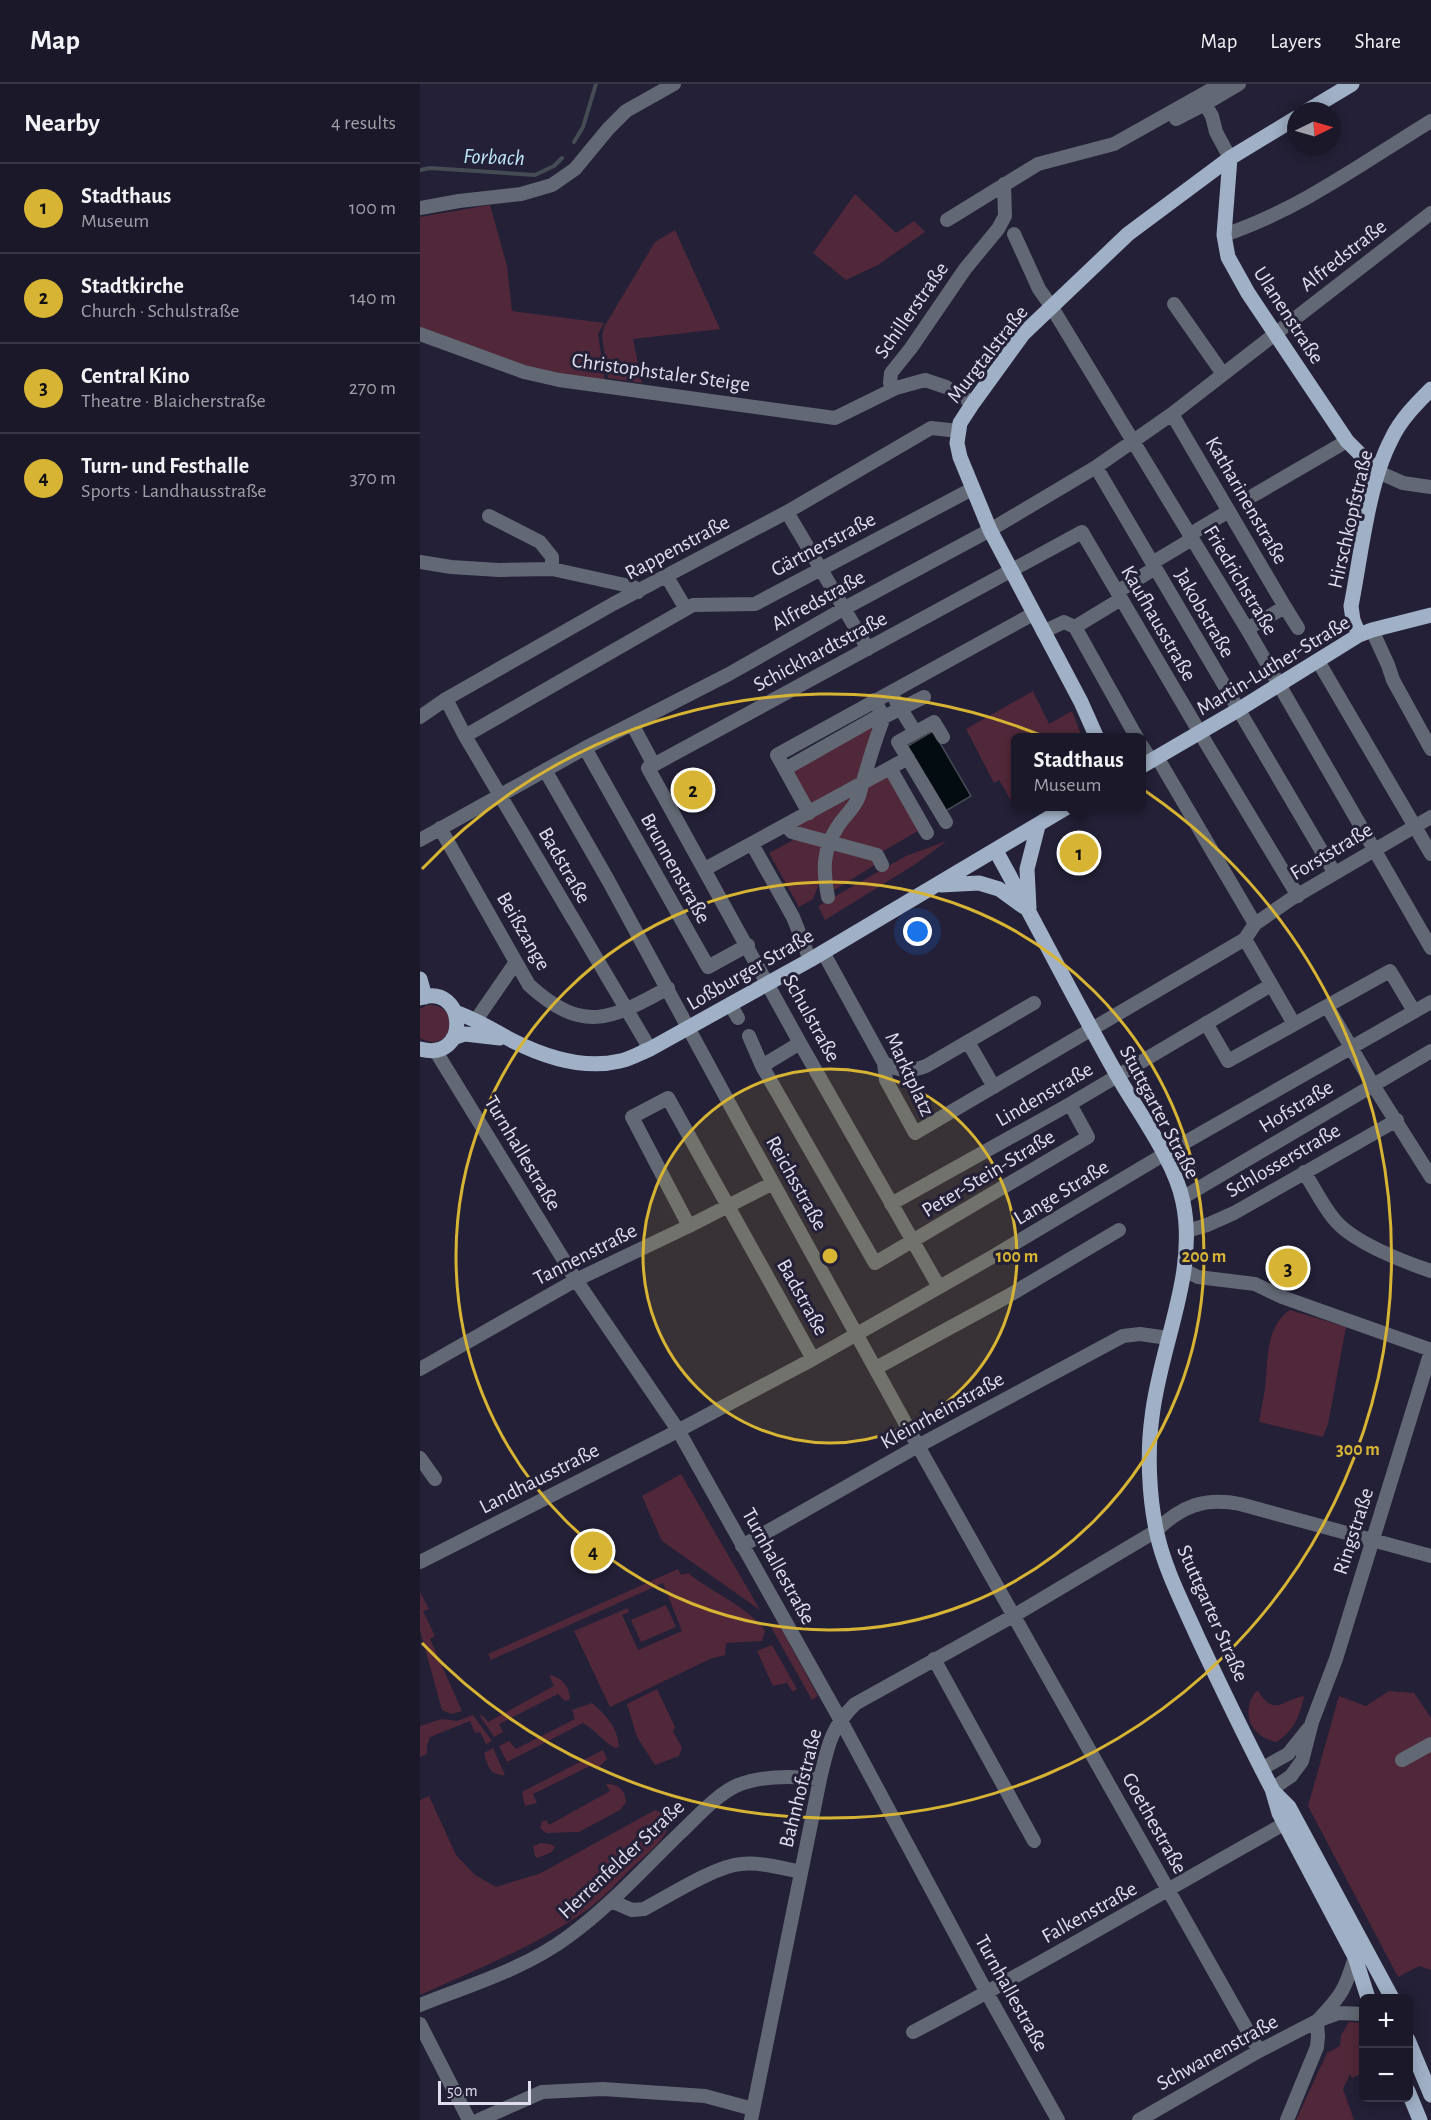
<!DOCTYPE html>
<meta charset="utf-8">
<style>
:root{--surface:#1a1829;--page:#232131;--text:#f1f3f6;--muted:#9fa0a8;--line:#383746;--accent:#d8b434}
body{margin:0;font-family:"Alegreya Sans",sans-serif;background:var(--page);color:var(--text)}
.controls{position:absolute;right:18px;bottom:18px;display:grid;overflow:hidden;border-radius:9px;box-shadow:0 3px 15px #0003}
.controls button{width:54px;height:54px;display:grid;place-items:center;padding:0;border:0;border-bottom:2px solid var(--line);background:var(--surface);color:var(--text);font:30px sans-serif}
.compass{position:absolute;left:867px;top:18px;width:54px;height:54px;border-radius:50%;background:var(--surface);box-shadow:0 3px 15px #0003;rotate:85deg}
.scale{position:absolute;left:18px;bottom:15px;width:93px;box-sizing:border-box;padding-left:6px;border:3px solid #e0deee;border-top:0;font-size:16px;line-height:21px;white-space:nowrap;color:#e0deee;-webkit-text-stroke:4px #232037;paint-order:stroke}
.you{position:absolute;left:498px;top:848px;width:21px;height:21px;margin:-15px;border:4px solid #fff;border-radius:50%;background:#1a73e8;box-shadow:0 0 0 9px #1a73e833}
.badge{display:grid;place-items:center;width:39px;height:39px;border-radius:50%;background:var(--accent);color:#111;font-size:20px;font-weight:700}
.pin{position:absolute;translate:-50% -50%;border:3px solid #fff;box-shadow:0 2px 6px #0006}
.popup{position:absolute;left:591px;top:649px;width:135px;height:78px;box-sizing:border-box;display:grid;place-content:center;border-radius:9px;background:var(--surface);filter:drop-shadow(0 2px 4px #0005);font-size:20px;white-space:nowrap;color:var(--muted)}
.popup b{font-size:22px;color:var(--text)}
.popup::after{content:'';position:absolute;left:50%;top:100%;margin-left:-12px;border:12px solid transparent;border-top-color:var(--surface)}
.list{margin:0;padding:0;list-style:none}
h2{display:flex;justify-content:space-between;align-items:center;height:78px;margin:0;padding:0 24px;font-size:26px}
h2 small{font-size:20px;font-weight:400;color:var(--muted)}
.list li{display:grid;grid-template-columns:39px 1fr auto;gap:18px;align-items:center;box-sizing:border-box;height:90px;padding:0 24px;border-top:2px solid var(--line)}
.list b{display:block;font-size:22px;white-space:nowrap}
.list p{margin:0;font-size:20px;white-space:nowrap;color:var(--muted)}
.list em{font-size:20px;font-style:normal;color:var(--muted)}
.map{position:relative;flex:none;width:1011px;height:2036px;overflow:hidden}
header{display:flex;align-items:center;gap:36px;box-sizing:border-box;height:84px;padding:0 30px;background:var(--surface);border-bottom:2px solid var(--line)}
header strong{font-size:28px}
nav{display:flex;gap:33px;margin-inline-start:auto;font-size:21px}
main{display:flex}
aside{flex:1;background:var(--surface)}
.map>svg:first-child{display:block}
.green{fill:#512839}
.water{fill:#030d11;stroke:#454c53;stroke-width:1.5}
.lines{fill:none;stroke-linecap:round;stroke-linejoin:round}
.stream{stroke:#454c53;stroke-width:4}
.minor{stroke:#626974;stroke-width:14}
.major{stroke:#a0b0c6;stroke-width:15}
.ring{fill:none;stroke:#d8b434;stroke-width:3}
.labels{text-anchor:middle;stroke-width:6;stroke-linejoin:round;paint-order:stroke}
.street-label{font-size:21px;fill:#e0deee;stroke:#232037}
.water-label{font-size:22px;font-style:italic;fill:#bee9fb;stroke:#232037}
.centre{fill:#d8b434;stroke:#232037;stroke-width:3}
.ring-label{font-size:18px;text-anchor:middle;font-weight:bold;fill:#d8b434;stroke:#232037;stroke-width:6;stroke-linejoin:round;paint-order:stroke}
</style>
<header>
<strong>Map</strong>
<nav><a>Map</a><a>Layers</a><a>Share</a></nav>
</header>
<main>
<aside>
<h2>Nearby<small>4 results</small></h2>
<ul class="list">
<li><span class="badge">1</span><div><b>Stadthaus</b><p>Museum</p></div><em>100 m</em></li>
<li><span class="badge">2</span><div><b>Stadtkirche</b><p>Church · Schulstraße</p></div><em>140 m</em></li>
<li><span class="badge">3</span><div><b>Central Kino</b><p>Theatre · Blaicherstraße</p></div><em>270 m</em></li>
<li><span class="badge">4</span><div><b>Turn- und Festhalle</b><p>Sports · Landhausstraße</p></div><em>370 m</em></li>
</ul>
</aside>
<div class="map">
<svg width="1011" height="2036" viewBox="0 0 1011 2036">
<rect width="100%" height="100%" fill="#232037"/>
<path class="green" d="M 435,110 L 476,149 L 494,137 L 505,148 L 458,181 L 426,196 L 393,169 Z
M 70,121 L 87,182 L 92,227 L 184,239 L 178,250 L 185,297 L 97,283 L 0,245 L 0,133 Z
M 255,146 L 300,245 L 213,255 L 222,299 L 188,294 L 182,252 L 184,243 L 235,158 Z
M 613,607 L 629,640 L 652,627 L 662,653 L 596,654 L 596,718 L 593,720 L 579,696 L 574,699 L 546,645 Z
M 458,636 L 440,695 L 391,724 L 368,684 Z
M 470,689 L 503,744 L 460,769 L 413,756 L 445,703 Z
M 437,708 L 409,754 L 371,743 Z
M 379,753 L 407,760 L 400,797 L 393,815 L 379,823 L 349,769 Z
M 527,757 L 494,781 L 405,836 L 398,822 L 486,772 Z
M 411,761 L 454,773 L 458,779 L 411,808 Z
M 7,921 C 44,918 32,973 0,954 L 0,925 Z
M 870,1226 L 926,1243 L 908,1340 L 903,1353 L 839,1338 C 841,1327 843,1316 845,1305 C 848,1279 845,1242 870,1226 Z
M 261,1390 L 340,1526 L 242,1457 L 222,1412 Z
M 258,1485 L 261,1491 L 268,1489 C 291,1508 329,1523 345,1547 L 342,1557 L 306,1559 L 305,1571 L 290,1575 L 190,1623 L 154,1547 L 208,1524 L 209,1528 L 202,1531 L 218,1566 L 262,1547 L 243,1499 L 71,1576 L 68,1570 Z
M 0,1508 L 9,1525 L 3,1527 L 15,1552 L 10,1555 L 42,1627 L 32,1630 L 22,1626 L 0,1546 Z
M 246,1521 L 256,1543 L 221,1558 L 211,1536 Z
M 358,1539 L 398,1612 L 392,1616 L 351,1543 Z
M 352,1561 L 377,1605 L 373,1608 L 367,1599 L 353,1602 L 337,1567 Z
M 129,1591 C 142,1593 149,1602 150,1615 L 145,1617 L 138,1610 L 79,1640 L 83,1648 L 74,1653 L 60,1632 L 62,1631 L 68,1638 L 134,1602 Z
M 237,1605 L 255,1643 L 253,1647 L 262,1664 L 259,1672 L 235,1681 L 217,1653 L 207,1620 Z
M 838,1607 C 855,1634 863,1615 884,1612 C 880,1632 874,1647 856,1658 C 830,1652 821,1629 835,1608 Z
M 969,1607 L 994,1609 L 1011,1634 L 1011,1886 L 999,1882 L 978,1893 L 888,1722 L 919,1612 L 946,1622 Z
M 172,1619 C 186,1631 198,1644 199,1663 L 195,1664 C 183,1657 175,1646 163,1639 L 87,1678 L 79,1662 L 89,1657 L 96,1665 L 155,1635 L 152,1626 Z
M 53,1631 L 72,1657 L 66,1660 L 60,1648 L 55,1649 L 50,1637 L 10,1653 L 7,1662 L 7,1670 L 0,1673 L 0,1642 L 22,1635 L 37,1637 Z
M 73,1664 L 85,1691 C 69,1691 68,1682 64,1669 Z
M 183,1666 L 187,1675 L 178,1684 L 174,1680 L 113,1710 L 117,1719 L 105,1722 L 102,1708 Z
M 186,1700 C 198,1700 205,1705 206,1718 L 200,1726 L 159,1748 L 126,1749 L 120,1744 L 122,1738 L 126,1736 L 129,1741 L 190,1707 Z
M 9,1712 L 36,1771 L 55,1791 L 76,1803 L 121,1789 L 235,1726 L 245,1731 L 250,1740 C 244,1757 228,1769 215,1781 C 198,1797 183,1815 164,1828 C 114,1863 55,1886 0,1911 L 0,1716 Z
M 121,1759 L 130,1760 L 135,1763 L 132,1768 L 117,1774 L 115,1772 L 113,1762 Z
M 929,1938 L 943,1939 L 943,1989 L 932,1994 L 930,1990 L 923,2005 L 934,2036 L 876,2036 L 907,1969 L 920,1962 L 921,1951 Z"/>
<path class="water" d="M 513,647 L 551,712 L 524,728 L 486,663 Z"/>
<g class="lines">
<path class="stream" d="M 154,58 L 163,43 L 176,0
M 0,86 L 10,84 L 115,91 L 134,82 L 142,74"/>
<path class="minor" d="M 785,20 L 792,32 L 796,48 L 810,74
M 756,35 L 785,20 L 819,0
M 0,124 L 39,117 L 101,110 L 132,101 L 155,85 L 188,45 L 206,27 L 254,0
M 527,136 L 618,80 L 694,60 L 801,0
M 594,150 L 619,205 L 631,222 L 827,545 L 1011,864
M 804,151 C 879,126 944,78 1011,37
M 754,220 L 803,290
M 0,250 L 104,288 L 139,296 L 415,334 L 476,304
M 553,319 L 526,303 L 505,296 L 476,304 L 470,299 L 471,289 L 491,264 L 545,185 L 578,145 L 585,132 L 584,100
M 752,330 L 865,523 L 827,545
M 676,383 L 914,788
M 958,388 L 983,399 L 1011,403
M 834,411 L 927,357
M 367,428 L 448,565
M 69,432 L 120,458 L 132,473 L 132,485
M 769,451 L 809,427
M 0,478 L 31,483 L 79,486 L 132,485 L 214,503 L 218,508
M 732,479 L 772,455
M 247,493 L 266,525
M 697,508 L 735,484
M 701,515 L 655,543 L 717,654
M 865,523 L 878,544
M 952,546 L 968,581 L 973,596 L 1011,665
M 623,548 L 644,538 L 655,543
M 898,577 L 1011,770
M 26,615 L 45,652 L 230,965
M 476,617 L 495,648
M 0,633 L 26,615 L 193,520 L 367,428 L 511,344 L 539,347
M 212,640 L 234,681
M 45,652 L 273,521 L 335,520 L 552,405
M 523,653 L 514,638 L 478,658 L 526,738
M 722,662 L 731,676
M 165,664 L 288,883 L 328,861
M 737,673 L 835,840
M 470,684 L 507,749
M 365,685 L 455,634 L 464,633 L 504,613
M 125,686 L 188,796 L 321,1041 L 498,1362 L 839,1967
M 389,729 L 357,671 L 613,530
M 366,742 L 372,748 L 457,771 L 462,781
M 20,744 L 109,901 C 163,950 190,936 248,904
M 0,756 L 165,664 L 309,590 L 425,524 L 570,446 L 676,383 L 752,330 L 1011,129
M 332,760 L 373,833 L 390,876
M 285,785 L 488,674
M 408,813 C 403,787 402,766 418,742 C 424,732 435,724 439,712 C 446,686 454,659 464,633 L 454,616
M 825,855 L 874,940
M 403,868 L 464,979 L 466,996 L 495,1049 L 825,855 L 835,840 L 871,815 L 1011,733
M 310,920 L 318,934
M 907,922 L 953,1001 L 1011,1093
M 56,936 L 96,878
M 786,939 L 808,977 L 970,887 L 994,927
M 329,952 L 342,982
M 548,958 L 574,1003
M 380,959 L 342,982 L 455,1179 L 668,1053 L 650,1020
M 15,966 L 156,1196 L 258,1346 L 420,1635 L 567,1909 L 638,2036
M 464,979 C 479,987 490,988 506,982 L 614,919
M 884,1088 C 894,1103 902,1121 914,1135 C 932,1158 984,1178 1011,1187
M 762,1114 L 1011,967
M 471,1120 L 650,1020 L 851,901
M 269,1142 L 212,1033 L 248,1014 L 393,1275
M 767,1147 L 787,1141 L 814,1129 L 977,1036
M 764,1186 L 778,1193 L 835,1200 L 862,1213 L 1011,1266
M 519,1203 L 380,959 L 228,684 L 662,448 L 780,649 L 878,812
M 456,1284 L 588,1212 L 699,1146
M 0,1285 L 156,1196 L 269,1142 L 353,1099
M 0,1374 L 15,1395
M 322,1462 L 498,1362 L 703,1252 L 720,1250 L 748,1254
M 0,1478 L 248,1352 L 393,1275 L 572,1173 L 743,1071 L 1011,918
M 514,1575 L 614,1757
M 982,1676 L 1011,1660
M 841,1685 L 868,1670 L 888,1645
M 852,1705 L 871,1692 L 882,1677 L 892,1638 L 916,1575 L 1011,1267
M 191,1817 L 212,1826 L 224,1825 C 249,1812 295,1782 321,1780 C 341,1778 361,1784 381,1788
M 0,1921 C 50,1901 105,1885 149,1852 C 189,1823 223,1785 259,1750 C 276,1734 297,1710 318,1701 C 343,1691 374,1692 400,1695
M 899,1935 C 922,1911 925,1905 935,1873
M 0,1940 L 49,2036
M 493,1948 C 619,1882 740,1809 864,1740
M 59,2036 L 122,2008 L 183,2005 L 285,2012 L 333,2025
M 331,2036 L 400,1695 C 408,1662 410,1645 435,1620 L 595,1531 L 736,1447 C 761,1422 785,1413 820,1420 L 1011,1472
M 719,2036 L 839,1967 L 897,1937 L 919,1929 L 944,1930
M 867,2036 L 897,1963 L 898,1952 L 897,1937"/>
<path class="major" d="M 887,27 L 932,0
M 810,74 L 804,151 L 808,173 L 828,209 L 927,357 L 958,388
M 939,551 L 933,536 L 931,522 C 941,472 948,400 971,356 C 980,336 996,320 1011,305
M 677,654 L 661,618 L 570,446 L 540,373 L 537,359 L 540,339 L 553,319 L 603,250 L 708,150 L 810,74 L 876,34
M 722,682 L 818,626 L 939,551 L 952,546 L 1011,531
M 576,767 C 617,841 655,917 697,991 C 718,1028 755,1077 763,1118 C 778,1190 740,1261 732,1333 C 727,1369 729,1414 737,1450 C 745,1486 763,1520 778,1554 C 802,1605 826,1655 852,1705 L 859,1729 L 935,1873 L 948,1914
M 521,801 L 559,799 L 579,805 L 604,823
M 609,824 L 607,785 L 618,742
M 0,895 L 5,913
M 0,914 C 47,898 51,979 0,965
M 35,928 C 56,935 74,947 93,957 C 125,973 163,986 200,977 C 210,975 220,969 230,965 L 390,876 L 649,722
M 33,954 L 45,950 L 80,954
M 854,1708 L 869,1723 L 972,1914
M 988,1956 L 1011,2011
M 988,2007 L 1000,2036"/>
</g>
<circle cx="410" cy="1172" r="187" fill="#d8b434" fill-opacity=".12"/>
<g class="ring">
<circle cx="410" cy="1172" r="187"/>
<circle cx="410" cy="1172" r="374"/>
<path d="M2 785A562 562 0 1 1 2 1559"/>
</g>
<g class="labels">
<g class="street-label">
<text transform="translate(923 171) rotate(-38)" y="7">Alfredstraße</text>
<text transform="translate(491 226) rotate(-55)" y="7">Schillerstraße</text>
<text transform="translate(869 231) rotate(57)" y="7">Ulanenstraße</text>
<text transform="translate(567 270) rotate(-52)" y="7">Murgtalstraße</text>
<text transform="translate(241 288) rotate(8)" y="7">Christophstaler Steige</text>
<text transform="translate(827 416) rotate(60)" y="7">Katharinenstraße</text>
<text transform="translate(930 435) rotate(-77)" y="7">Hirschkopfstraße</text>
<text transform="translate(403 460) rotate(-28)" y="7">Gärtnerstraße</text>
<text transform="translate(257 463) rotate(-28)" y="7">Rappenstraße</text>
<text transform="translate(821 496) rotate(59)" y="7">Friedrichstraße</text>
<text transform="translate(398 516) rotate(-29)" y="7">Alfredstraße</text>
<text transform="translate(785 529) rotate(60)" y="7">Jakobstraße</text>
<text transform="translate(739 539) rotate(60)" y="7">Kaufhausstraße</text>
<text transform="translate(400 567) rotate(-28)" y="7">Schickhardtstraße</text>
<text transform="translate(853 581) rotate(-31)" y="7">Martin-Luther-Straße</text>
<text transform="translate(911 767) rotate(-31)" y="7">Forststraße</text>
<text transform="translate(145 781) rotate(60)" y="7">Badstraße</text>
<text transform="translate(256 784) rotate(61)" y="7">Brunnenstraße</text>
<text transform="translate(104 847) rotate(60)" y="7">Beißzange</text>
<text transform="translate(330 885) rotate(-30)" y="7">Loßburger Straße</text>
<text transform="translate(392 934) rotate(61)" y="7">Schulstraße</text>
<text transform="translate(490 990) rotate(65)" y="7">Marktplatz</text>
<text transform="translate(624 1010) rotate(-30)" y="7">Lindenstraße</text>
<text transform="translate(876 1022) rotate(-31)" y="7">Hofstraße</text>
<text transform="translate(740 1028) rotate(62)" y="7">Stuttgarter Straße</text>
<text transform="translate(103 1069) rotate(59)" y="7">Turnhallestraße</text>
<text transform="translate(863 1076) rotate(-30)" y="7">Schlosserstraße</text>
<text transform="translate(568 1089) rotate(-31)" y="7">Peter-Stein-Straße</text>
<text transform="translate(377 1099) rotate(61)" y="7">Reichsstraße</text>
<text transform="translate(641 1108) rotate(-31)" y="7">Lange Straße</text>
<text transform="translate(165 1170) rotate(-27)" y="7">Tannenstraße</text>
<text transform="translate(383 1213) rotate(61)" y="7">Badstraße</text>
<text transform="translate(522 1326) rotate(-29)" y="7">Kleinrheinstraße</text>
<text transform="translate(119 1394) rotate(-27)" y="7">Landhausstraße</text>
<text transform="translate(933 1447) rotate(-72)" y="7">Ringstraße</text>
<text transform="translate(359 1482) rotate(61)" y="7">Turnhallestraße</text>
<text transform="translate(793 1529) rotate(66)" y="7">Stuttgarter Straße</text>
<text transform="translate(380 1704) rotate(-76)" y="7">Bahnhofstraße</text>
<text transform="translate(735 1739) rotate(61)" y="7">Goethestraße</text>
<text transform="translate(201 1775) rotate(-43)" y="7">Herrenfelder Straße</text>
<text transform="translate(669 1828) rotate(-29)" y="7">Falkenstraße</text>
<text transform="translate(592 1909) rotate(61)" y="7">Turnhallestraße</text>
<text transform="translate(797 1968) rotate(-29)" y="7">Schwanenstraße</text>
</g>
<g class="water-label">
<text transform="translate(74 72) rotate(2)" y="8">Forbach</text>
</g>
</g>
<circle cx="410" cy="1172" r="9" class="centre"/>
<g class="ring-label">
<text x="597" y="1178">100 m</text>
<text x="784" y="1178">200 m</text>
<text x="938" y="1371">300 m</text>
</g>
</svg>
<div class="controls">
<button>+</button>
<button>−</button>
</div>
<svg class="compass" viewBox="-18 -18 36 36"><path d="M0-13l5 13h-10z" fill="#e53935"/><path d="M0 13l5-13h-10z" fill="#9fa0a8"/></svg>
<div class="scale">50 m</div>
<div class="you"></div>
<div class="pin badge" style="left:659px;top:769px">1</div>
<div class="popup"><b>Stadthaus</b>Museum</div>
<div class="pin badge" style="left:273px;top:706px">2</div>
<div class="pin badge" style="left:868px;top:1184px">3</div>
<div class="pin badge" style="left:173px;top:1467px">4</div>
</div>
</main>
